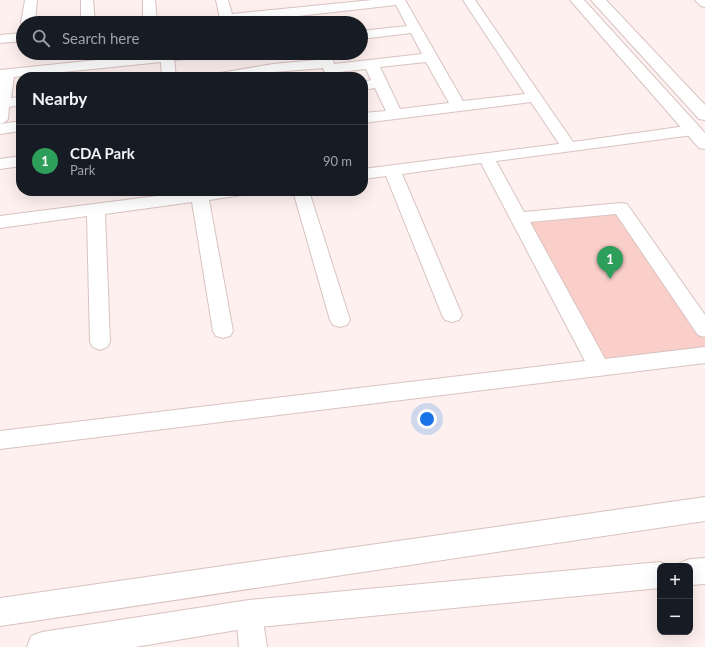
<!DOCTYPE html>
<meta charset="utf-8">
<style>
:root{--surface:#171b24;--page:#242831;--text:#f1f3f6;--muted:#9ea1a6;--line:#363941;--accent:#d39296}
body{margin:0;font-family:Lato,sans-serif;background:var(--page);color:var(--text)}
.controls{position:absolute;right:12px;bottom:12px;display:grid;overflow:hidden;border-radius:8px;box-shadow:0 4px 16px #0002}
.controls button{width:36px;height:36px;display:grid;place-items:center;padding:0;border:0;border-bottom:1px solid var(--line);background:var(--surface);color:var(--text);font:20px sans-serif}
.you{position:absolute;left:427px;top:419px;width:14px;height:14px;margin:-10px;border:3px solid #fff;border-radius:50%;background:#1a73e8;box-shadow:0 0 0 6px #1a73e833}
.badge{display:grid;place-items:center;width:26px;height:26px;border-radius:50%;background:var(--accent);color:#fff;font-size:13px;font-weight:700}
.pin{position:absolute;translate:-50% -33px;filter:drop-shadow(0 1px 2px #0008)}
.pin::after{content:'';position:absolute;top:21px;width:14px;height:12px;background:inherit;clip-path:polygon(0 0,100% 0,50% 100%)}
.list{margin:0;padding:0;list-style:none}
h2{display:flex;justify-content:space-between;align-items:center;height:52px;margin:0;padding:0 16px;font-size:17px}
h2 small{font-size:13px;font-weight:400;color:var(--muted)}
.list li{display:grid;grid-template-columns:26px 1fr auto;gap:12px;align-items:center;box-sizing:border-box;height:72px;padding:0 16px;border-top:1px solid var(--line)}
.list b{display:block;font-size:15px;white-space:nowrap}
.list p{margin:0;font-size:13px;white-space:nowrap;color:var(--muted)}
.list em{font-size:13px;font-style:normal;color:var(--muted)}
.icon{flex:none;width:22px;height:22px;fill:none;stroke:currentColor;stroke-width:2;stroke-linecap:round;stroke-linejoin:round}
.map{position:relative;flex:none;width:705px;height:647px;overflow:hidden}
.search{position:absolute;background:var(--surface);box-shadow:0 4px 16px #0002;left:16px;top:16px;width:352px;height:44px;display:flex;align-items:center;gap:10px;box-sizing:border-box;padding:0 14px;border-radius:22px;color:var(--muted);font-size:15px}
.panel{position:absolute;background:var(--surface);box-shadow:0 4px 16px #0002;left:16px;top:72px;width:352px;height:124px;border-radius:16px}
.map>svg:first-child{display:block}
.green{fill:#facec9}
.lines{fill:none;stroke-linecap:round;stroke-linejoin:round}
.street-casing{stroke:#d8c3c0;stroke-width:2}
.secondary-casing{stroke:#d8c3c0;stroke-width:2}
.street{fill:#fff;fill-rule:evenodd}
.secondary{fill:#fff;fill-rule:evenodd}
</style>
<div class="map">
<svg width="705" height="647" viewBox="0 0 705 647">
<rect width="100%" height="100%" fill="#fdf0ee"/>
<path class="green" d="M 619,210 L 705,337 L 705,351 L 601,363 L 524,220 Z"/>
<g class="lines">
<g class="street-casing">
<path id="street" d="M 25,0 L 37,0 L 35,23 L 23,23 L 23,25 L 21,23 Z
M 81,0 L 93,0 L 95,23 L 81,23 Z
M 143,0 L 155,0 L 157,23 L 143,23 Z
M 216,0 L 228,0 L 232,14 L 372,0 L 405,0 L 463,101 L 525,94 L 463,0 L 475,0 L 573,142 L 693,125 L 698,127 L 701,130 L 698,133 L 693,135 L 496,161 L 524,212 L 621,203 L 627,204 L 705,315 L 705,337 L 698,335 L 616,214 L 530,222 L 605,359 L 705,347 L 705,363 L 0,449 L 0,431 L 585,361 L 481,163 L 402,174 L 462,315 L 459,320 L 452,322 L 445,320 L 442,315 L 386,176 L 363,179 L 363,169 L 559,144 L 531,102 L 363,123 L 363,113 L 386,111 L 375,88 L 363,90 L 363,82 L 371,80 L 366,69 L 330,73 L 325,72 L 323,69 L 324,68 L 273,72 L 245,77 L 213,77 L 215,74 L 220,73 L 273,64 L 328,59 L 333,60 L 334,64 L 422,54 L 411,33 L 361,39 L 361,31 L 407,26 L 396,5 L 235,23 L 221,23 ZM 426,62 L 449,103 L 400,109 L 380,67 Z
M 695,0 L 705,0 L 705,7 L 701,6 Z
M 23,33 L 23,41 L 0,43 L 0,35 Z
M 165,53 L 212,53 L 210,56 L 205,57 L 174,60 L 176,77 L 162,77 L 161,62 L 14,77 L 11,98 L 21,97 L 21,105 L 9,107 L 8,119 L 5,122 L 0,124 L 0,70 Z
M 21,121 L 21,131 L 0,134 L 0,124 Z
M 21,156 L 21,166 L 0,169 L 0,159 Z
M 196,191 L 244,191 L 242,195 L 209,200 L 233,331 L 230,336 L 223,338 L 216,336 L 213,331 L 192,202 L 105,214 L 110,342 L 107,347 L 100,350 L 93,347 L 90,342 L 87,216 L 0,228 L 0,216 Z
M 293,191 L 309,191 L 350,320 L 347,325 L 340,327 L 333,325 L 330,320 Z
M 249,601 L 258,605 L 262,614 L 267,647 L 239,647 L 236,614 L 240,605 Z"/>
</g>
<g class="secondary-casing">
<path id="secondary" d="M 570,0 L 584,0 L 705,133 L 705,149 L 699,148 Z
M 591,0 L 606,0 L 705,105 L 705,120 L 699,119 Z
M 705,497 L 705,521 L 0,626 L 0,598 Z
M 705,558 L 705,584 L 690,585 L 690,566 L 678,566 L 680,563 L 690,559 Z
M 660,562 L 670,566 L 660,566 L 660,588 L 249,628 L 135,647 L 27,647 L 31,636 L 42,632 L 249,600 Z"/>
</g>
<use href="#street" class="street"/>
<use href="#secondary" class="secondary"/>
</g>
</svg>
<div class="controls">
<button>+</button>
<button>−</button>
</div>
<div class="you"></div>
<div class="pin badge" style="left:610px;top:279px;background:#2e9e5b">1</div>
<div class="search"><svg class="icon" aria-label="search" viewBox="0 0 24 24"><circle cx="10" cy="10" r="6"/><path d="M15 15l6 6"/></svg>Search here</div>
<section class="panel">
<h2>Nearby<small></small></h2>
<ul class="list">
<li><span class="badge" style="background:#2e9e5b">1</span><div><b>CDA Park</b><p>Park</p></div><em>90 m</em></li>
</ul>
</section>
</div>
